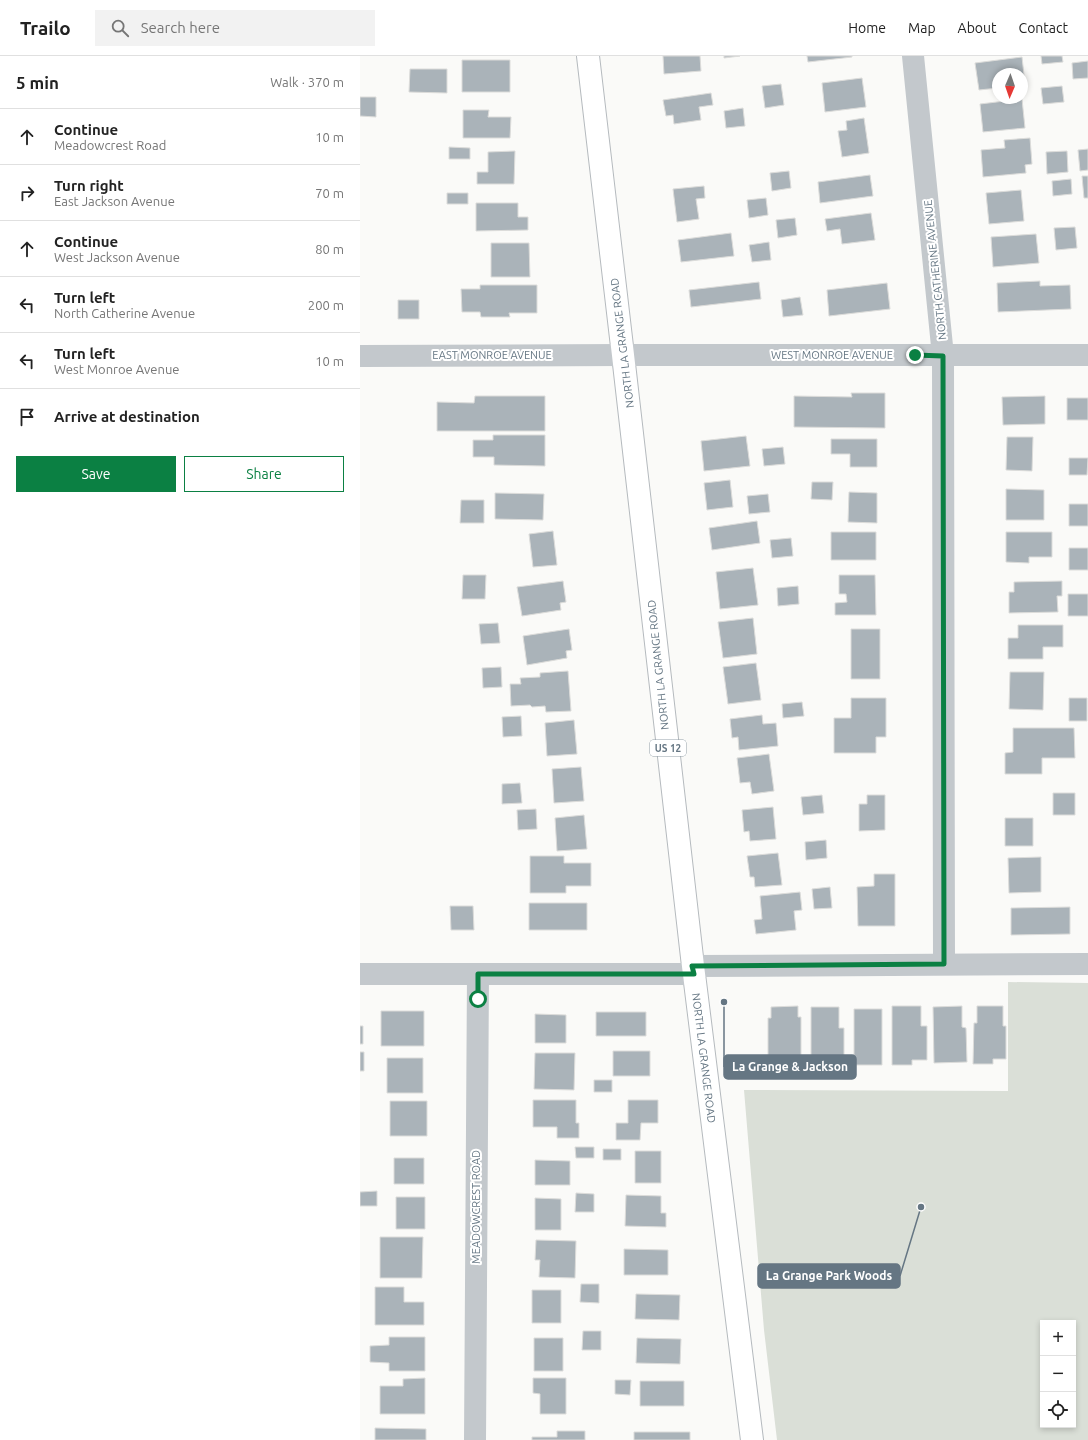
<!DOCTYPE html>
<meta charset="utf-8">
<style>
:root{--surface:#fff;--page:#f2f2f2;--text:#222;--muted:#767676;--line:#e0e0e0;--accent:#0b8043}
body{margin:0;font-family:Ubuntu,sans-serif;background:var(--page);color:var(--text)}
.controls{position:absolute;right:12px;bottom:12px;display:grid;overflow:hidden;border-radius:0px;box-shadow:0 2px 6px #0003}
.controls button{width:36px;height:36px;display:grid;place-items:center;padding:0;border:0;border-bottom:1px solid var(--line);background:var(--surface);color:var(--text);font:20px sans-serif}
.compass{position:absolute;left:632px;top:12px;width:36px;height:36px;border-radius:50%;background:var(--surface);box-shadow:0 2px 6px #0003;rotate:182deg}
.stop{position:absolute;width:12px;height:12px;margin:-9px;border:3px solid #0b8043;border-radius:50%;background:#fff}
.stop.end{background:#0b8043;border-color:#fff;box-shadow:0 1px 4px #0008}
.list{margin:0;padding:0;list-style:none}
h2{display:flex;justify-content:space-between;align-items:center;height:52px;margin:0;padding:0 16px;font-size:17px}
h2 small{font-size:13px;font-weight:400;color:var(--muted)}
.list li{display:grid;grid-template-columns:26px 1fr auto;gap:12px;align-items:center;box-sizing:border-box;height:56px;padding:0 16px;border-top:1px solid var(--line)}
.list b{display:block;font-size:15px;white-space:nowrap}
.list p{margin:0;font-size:13px;white-space:nowrap;color:var(--muted)}
.list em{font-size:13px;font-style:normal;color:var(--muted)}
.actions{display:flex;gap:8px;padding:12px 16px}
.actions a{flex:1;padding:9px 0;border:1px solid var(--accent);border-radius:0px;text-align:center;font-size:14px;color:var(--accent)}
.actions .main{background:var(--accent);color:#fff}
.icon{flex:none;width:22px;height:22px;fill:none;stroke:currentColor;stroke-width:2;stroke-linecap:round;stroke-linejoin:round}
.map{position:relative;flex:none;width:728px;height:1384px;overflow:hidden}
header{display:flex;align-items:center;gap:24px;box-sizing:border-box;height:56px;padding:0 20px;background:var(--surface);border-bottom:1px solid var(--line)}
header strong{font-size:19px}
nav{display:flex;gap:22px;margin-inline-start:auto;font-size:14px}
.search{width:280px;height:36px;background:var(--page);display:flex;align-items:center;gap:10px;box-sizing:border-box;padding:0 14px;border-radius:0px;color:var(--muted);font-size:15px}
main{display:flex}
aside{flex:1;background:var(--surface)}
.map>svg:first-child{display:block}
.green{fill:#dadfd7;fill-rule:evenodd}
.building{fill:#aab3b9;stroke:#dcdcda}
.lines{fill:none;stroke-linecap:round;stroke-linejoin:round}
.major-casing{stroke:#b5babe;stroke-width:24}
.minor{stroke:#c3c8cc;stroke-width:22}
.major{stroke:#fff;stroke-width:22}
.route{stroke:#0b8043;stroke-width:5}
.labels{text-anchor:middle;stroke-width:4;stroke-linejoin:round;paint-order:stroke}
.shield{fill:#fff;stroke:#939fa8;stroke-width:1}
.shield-label{font-size:10px;font-weight:bold;fill:#657683}
.street-label{font-size:11px;fill:#657683;stroke:#fff}
.leader{fill:none;stroke:#657683;stroke-width:1.5}
.callout-dot{fill:#657683;stroke:#fff;stroke-width:1.5}
.callout{fill:#657683;stroke:#657683;stroke-width:1.5}
.callout-label{font-size:12px;text-anchor:middle;font-weight:bold;fill:#fff}
</style>
<header>
<strong>Trailo</strong>
<div class="search"><svg class="icon" aria-label="search" viewBox="0 0 24 24"><circle cx="10" cy="10" r="6"/><path d="M15 15l6 6"/></svg>Search here</div>
<nav><a>Home</a><a>Map</a><a>About</a><a>Contact</a></nav>
</header>
<main>
<aside>
<h2>5 min<small>Walk · 370 m</small></h2>
<ul class="list">
<li><svg class="icon" aria-label="ahead" viewBox="0 0 24 24"><path d="M12 20V5M6 11l6-6 6 6"/></svg><div><b>Continue</b><p>Meadowcrest Road</p></div><em>10 m</em></li>
<li><svg class="icon" aria-label="right" viewBox="0 0 24 24"><path d="M7 20v-9h11M14 6l5 5-5 5"/></svg><div><b>Turn right</b><p>East Jackson Avenue</p></div><em>70 m</em></li>
<li><svg class="icon" aria-label="ahead" viewBox="0 0 24 24"><path d="M12 20V5M6 11l6-6 6 6"/></svg><div><b>Continue</b><p>West Jackson Avenue</p></div><em>80 m</em></li>
<li><svg class="icon" aria-label="left" viewBox="0 0 24 24"><path d="M17 20v-9H6M10 6l-5 5 5 5"/></svg><div><b>Turn left</b><p>North Catherine Avenue</p></div><em>200 m</em></li>
<li><svg class="icon" aria-label="left" viewBox="0 0 24 24"><path d="M17 20v-9H6M10 6l-5 5 5 5"/></svg><div><b>Turn left</b><p>West Monroe Avenue</p></div><em>10 m</em></li>
<li><svg class="icon" aria-label="arrive" viewBox="0 0 24 24"><path d="M6 21V4h12l-3 4 3 4H6"/></svg><div><b>Arrive at destination</b></div></li>
</ul>
<div class="actions"><a class="main">Save</a><a>Share</a></div>
</aside>
<div class="map">
<svg width="728" height="1384" viewBox="0 0 728 1384">
<rect width="100%" height="100%" fill="#fafaf8"/>
<path class="green" d="M 648,926 L 728,927 L 728,1384 L 417,1384 L 404,1274 L 384,1034 L 648,1035 ZM 683,1267 L 713,1267 L 713,1369 L 683,1369 Z"/>
<path class="building" d="M 303,0 L 340,0 L 341,15 L 304,18 Z
M 364,0 L 380,0 L 364,2 Z
M 447,0 L 492,0 L 492,1 L 448,6 Z
M 681,0 L 702,0 L 703,6 L 682,8 Z
M 662,1 L 665,28 L 662,29 L 662,18 L 638,18 L 638,32 L 619,34 L 615,7 Z
M 102,4 L 150,4 L 150,36 L 102,36 Z
M 728,5 L 728,22 L 713,23 L 712,7 Z
M 50,13 L 87,13 L 87,37 L 49,36 Z
M 502,22 L 506,51 L 465,56 L 462,27 Z
M 421,28 L 424,49 L 405,52 L 402,30 Z
M 702,30 L 704,46 L 683,48 L 681,32 Z
M 351,37 L 353,49 L 339,51 L 341,64 L 314,68 L 313,59 L 306,60 L 303,44 Z
M 0,41 L 16,41 L 16,61 L 0,60 Z
M 662,43 L 665,72 L 623,76 L 620,48 Z
M 383,52 L 385,70 L 366,72 L 364,55 Z
M 103,54 L 129,54 L 128,61 L 151,61 L 150,82 L 103,82 Z
M 504,62 L 509,97 L 482,101 L 478,75 L 487,74 L 486,65 Z
M 670,82 L 672,108 L 665,109 L 666,117 L 623,121 L 621,94 L 645,92 L 644,84 Z
M 89,91 L 110,92 L 110,103 L 89,103 Z
M 728,93 L 728,114 L 720,115 L 718,94 Z
M 155,95 L 154,128 L 117,128 L 117,116 L 128,116 L 128,96 Z
M 707,95 L 708,116 L 687,118 L 686,96 Z
M 429,115 L 431,132 L 412,135 L 410,117 Z
M 510,119 L 513,140 L 460,147 L 458,126 Z
M 722,120 L 728,120 L 728,142 L 724,142 Z
M 711,123 L 712,138 L 693,140 L 692,125 Z
M 344,130 L 345,142 L 336,143 L 339,163 L 317,166 L 313,133 Z
M 661,134 L 664,165 L 629,168 L 626,137 Z
M 87,137 L 108,137 L 108,148 L 87,148 Z
M 406,142 L 408,159 L 389,162 L 387,144 Z
M 116,147 L 158,147 L 158,161 L 168,161 L 168,174 L 116,175 Z
M 511,157 L 515,184 L 482,188 L 480,173 L 467,175 L 465,163 Z
M 435,162 L 437,179 L 418,182 L 416,164 Z
M 715,171 L 717,192 L 696,194 L 694,172 Z
M 371,177 L 374,200 L 321,206 L 318,184 Z
M 676,178 L 679,207 L 633,211 L 631,181 Z
M 409,186 L 411,204 L 392,206 L 389,189 Z
M 131,187 L 169,187 L 170,221 L 131,221 Z
M 680,225 L 680,230 L 710,229 L 711,253 L 638,256 L 637,227 Z
M 399,226 L 401,243 L 331,251 L 329,234 Z
M 527,227 L 530,253 L 469,260 L 467,234 Z
M 120,229 L 177,229 L 177,257 L 149,257 L 150,261 L 121,261 L 120,256 L 102,256 L 101,233 L 120,233 Z
M 440,241 L 443,259 L 423,261 L 421,244 Z
M 38,244 L 59,244 L 59,263 L 38,263 Z
M 491,337 L 525,337 L 525,372 L 434,371 L 434,340 L 492,341 Z
M 115,340 L 185,340 L 185,375 L 77,375 L 77,346 L 114,347 Z
M 685,340 L 685,368 L 643,369 L 642,341 Z
M 707,342 L 728,342 L 728,364 L 707,364 Z
M 133,379 L 185,379 L 185,410 L 134,409 L 134,401 L 113,401 L 113,384 L 133,384 Z
M 386,380 L 390,410 L 344,415 L 341,385 Z
M 647,381 L 673,381 L 672,415 L 646,414 Z
M 471,383 L 517,383 L 517,411 L 490,411 L 490,398 L 471,398 Z
M 423,391 L 425,408 L 404,410 L 402,393 Z
M 709,402 L 728,402 L 727,419 L 709,419 Z
M 370,424 L 373,451 L 347,454 L 344,427 Z
M 452,426 L 473,426 L 472,444 L 451,443 Z
M 646,433 L 684,434 L 684,464 L 646,464 Z
M 489,436 L 517,437 L 517,467 L 488,466 Z
M 135,437 L 184,438 L 183,464 L 135,463 Z
M 408,438 L 410,456 L 389,458 L 387,440 Z
M 101,444 L 124,444 L 124,467 L 100,467 Z
M 709,448 L 728,448 L 728,470 L 709,470 Z
M 397,465 L 400,487 L 352,494 L 349,472 Z
M 193,475 L 197,509 L 173,511 L 169,478 Z
M 471,476 L 516,476 L 516,504 L 471,504 Z
M 646,476 L 692,476 L 692,501 L 669,501 L 669,507 L 646,506 Z
M 431,482 L 433,500 L 412,502 L 410,484 Z
M 709,492 L 728,492 L 728,514 L 709,514 Z
M 393,512 L 398,549 L 360,553 L 356,516 Z
M 103,519 L 126,519 L 125,543 L 102,543 Z
M 479,519 L 515,519 L 516,559 L 475,559 L 475,547 L 487,546 L 486,538 L 479,538 Z
M 203,525 L 206,546 L 200,547 L 201,554 L 162,560 L 157,531 Z
M 702,525 L 702,540 L 697,540 L 698,556 L 649,557 L 649,536 L 654,536 L 654,526 Z
M 438,530 L 439,548 L 418,550 L 417,532 Z
M 708,538 L 728,538 L 728,560 L 708,560 Z
M 393,562 L 397,598 L 363,602 L 358,566 Z
M 138,567 L 140,587 L 121,588 L 119,568 Z
M 658,569 L 703,569 L 703,591 L 683,591 L 683,603 L 648,603 L 648,582 L 658,582 Z
M 209,573 L 212,594 L 206,595 L 207,602 L 167,609 L 163,580 Z
M 491,573 L 520,573 L 520,623 L 491,623 Z
M 396,607 L 401,644 L 368,648 L 363,611 Z
M 141,611 L 142,631 L 123,632 L 122,612 Z
M 208,615 L 211,655 L 186,656 L 185,650 L 172,651 L 170,649 L 151,650 L 150,628 L 161,628 L 160,622 L 180,621 L 180,617 Z
M 650,616 L 684,616 L 683,654 L 649,653 Z
M 491,642 L 526,642 L 526,681 L 516,681 L 516,697 L 474,697 L 474,662 L 491,662 Z
M 709,642 L 727,642 L 727,665 L 709,665 Z
M 442,646 L 444,660 L 423,662 L 422,648 Z
M 402,659 L 403,668 L 416,667 L 418,690 L 379,694 L 378,681 L 372,682 L 370,663 Z
M 161,660 L 162,680 L 143,681 L 142,661 Z
M 214,664 L 217,698 L 187,700 L 185,667 Z
M 653,672 L 714,672 L 715,702 L 682,702 L 682,718 L 645,718 L 645,697 L 653,696 Z
M 409,698 L 414,735 L 392,738 L 390,726 L 380,727 L 377,702 Z
M 221,711 L 224,745 L 194,747 L 192,713 Z
M 160,727 L 162,747 L 142,748 L 142,728 Z
M 693,737 L 715,737 L 715,759 L 693,759 Z
M 462,739 L 464,757 L 443,759 L 441,741 Z
M 507,739 L 525,739 L 525,774 L 499,775 L 499,748 L 507,748 Z
M 413,751 L 416,783 L 390,785 L 389,775 L 384,776 L 382,754 Z
M 176,753 L 177,773 L 158,774 L 157,754 Z
M 224,759 L 227,793 L 197,795 L 195,762 Z
M 645,762 L 673,762 L 673,790 L 645,790 Z
M 466,784 L 467,802 L 446,804 L 445,786 Z
M 418,797 L 422,829 L 395,831 L 394,821 L 390,821 L 387,800 Z
M 170,800 L 204,800 L 204,807 L 231,807 L 231,830 L 206,830 L 206,837 L 170,837 Z
M 681,801 L 681,836 L 649,837 L 648,802 Z
M 514,818 L 535,818 L 535,870 L 498,870 L 497,831 L 514,830 Z
M 470,831 L 472,852 L 454,853 L 452,833 Z
M 440,836 L 442,854 L 434,855 L 436,874 L 396,878 L 394,864 L 402,863 L 400,840 Z
M 169,847 L 227,847 L 227,874 L 169,874 Z
M 90,850 L 113,850 L 114,874 L 91,874 Z
M 710,851 L 710,878 L 651,879 L 651,852 Z
M 438,950 L 438,961 L 441,961 L 441,1004 L 428,1004 L 428,1009 L 408,1009 L 408,962 L 411,962 L 411,951 Z
M 532,950 L 561,950 L 561,970 L 567,970 L 567,1004 L 552,1004 L 552,1009 L 532,1009 Z
M 602,950 L 602,971 L 606,972 L 607,1006 L 574,1007 L 573,951 Z
M 617,950 L 643,950 L 643,970 L 646,970 L 646,1003 L 633,1003 L 633,1008 L 613,1008 L 614,967 L 617,967 Z
M 451,951 L 479,951 L 479,972 L 484,972 L 484,1007 L 451,1007 Z
M 494,953 L 522,953 L 522,1009 L 494,1009 Z
M 21,955 L 64,955 L 64,990 L 21,990 Z
M 236,956 L 286,956 L 286,980 L 236,980 Z
M 175,958 L 206,959 L 206,987 L 175,987 Z
M 0,970 L 3,970 L 3,988 L 0,988 Z
M 253,995 L 290,995 L 290,1020 L 253,1020 Z
M 0,996 L 4,996 L 4,1015 L 0,1015 Z
M 175,997 L 215,997 L 214,1034 L 174,1033 Z
M 27,1002 L 63,1002 L 63,1037 L 27,1037 Z
M 234,1024 L 252,1024 L 252,1036 L 234,1036 Z
M 173,1044 L 216,1044 L 216,1067 L 219,1067 L 219,1082 L 197,1082 L 197,1071 L 173,1071 Z
M 268,1044 L 298,1044 L 298,1067 L 281,1067 L 280,1084 L 256,1084 L 256,1067 L 268,1067 Z
M 30,1045 L 67,1045 L 67,1080 L 30,1080 Z
M 215,1091 L 234,1091 L 234,1102 L 216,1102 Z
M 243,1093 L 261,1093 L 261,1104 L 243,1104 Z
M 275,1095 L 301,1095 L 301,1127 L 275,1127 Z
M 34,1102 L 64,1102 L 64,1128 L 34,1128 Z
M 175,1104 L 210,1105 L 210,1129 L 175,1129 Z
M 17,1135 L 17,1150 L 0,1150 L 0,1136 Z
M 216,1137 L 234,1138 L 234,1156 L 215,1156 Z
M 266,1139 L 301,1140 L 301,1157 L 306,1157 L 306,1171 L 265,1170 Z
M 36,1141 L 65,1141 L 65,1173 L 36,1173 Z
M 175,1142 L 201,1143 L 201,1174 L 175,1174 Z
M 20,1181 L 63,1181 L 62,1222 L 20,1222 Z
M 176,1184 L 216,1185 L 215,1222 L 179,1221 L 180,1204 L 175,1204 Z
M 264,1193 L 308,1194 L 308,1219 L 264,1219 Z
M 221,1228 L 239,1228 L 239,1247 L 220,1246 Z
M 15,1231 L 44,1231 L 44,1246 L 64,1246 L 64,1269 L 15,1269 Z
M 172,1234 L 201,1234 L 201,1267 L 172,1267 Z
M 276,1238 L 320,1239 L 319,1264 L 275,1263 Z
M 223,1275 L 241,1275 L 241,1294 L 222,1294 Z
M 29,1281 L 65,1281 L 65,1315 L 29,1315 L 29,1307 L 10,1306 L 10,1290 L 29,1289 Z
M 174,1282 L 203,1282 L 203,1315 L 174,1315 Z
M 277,1282 L 321,1283 L 320,1308 L 276,1307 Z
M 65,1322 L 65,1358 L 20,1358 L 20,1330 L 43,1330 L 43,1323 Z
M 173,1322 L 206,1322 L 206,1358 L 180,1358 L 180,1338 L 173,1337 Z
M 255,1324 L 271,1324 L 270,1339 L 255,1338 Z
M 280,1325 L 324,1325 L 324,1350 L 280,1350 Z
M 15,1372 L 66,1373 L 66,1384 L 15,1384 Z
M 197,1375 L 225,1375 L 225,1384 L 172,1384 L 172,1381 L 197,1381 Z
M 274,1376 L 330,1376 L 330,1384 L 274,1384 Z"/>
<g class="lines">
<g class="major-casing">
<path id="major" d="M 228,0 L 263,299 L 333,910 L 392,1384"/>
</g>
<path class="minor" d="M 553,0 L 583,300 L 584,908
M 0,300 L 263,299 L 728,299
M 333,910 L 728,908
M 0,918 L 334,918
M 115,1384 L 118,918"/>
<use href="#major" class="major"/>
</g>
<g class="lines">
<path class="route" d="M 118,943 L 118,918 L 334,918 L 332,910 L 584,908 L 583,300 L 555,299"/>
</g>
<g class="labels">
<rect class="shield" x="290" y="684" width="36" height="16" rx="3"/>
<g class="shield-label">
<text x="308" y="696">US 12</text>
</g>
<g class="street-label">
<text transform="translate(575 214) rotate(-96)" y="4">NORTH CATHERINE AVENUE</text>
<text transform="translate(262 287) rotate(-97)" y="4">NORTH LA GRANGE ROAD</text>
<text x="132" y="303">EAST MONROE AVENUE</text>
<text x="472" y="303">WEST MONROE AVENUE</text>
<text transform="translate(298 609) rotate(-96)" y="4">NORTH LA GRANGE ROAD</text>
<text transform="translate(344 1002) rotate(83)" y="4">NORTH LA GRANGE ROAD</text>
<text transform="translate(116 1151) rotate(-90)" y="4">MEADOWCREST ROAD</text>
</g>
</g>
<path class="leader" d="M364 946L364 1011M561 1151L540 1220"/>
<g class="callout-dot">
<circle cx="364" cy="946" r="4"/>
<circle cx="561" cy="1151" r="4"/>
</g>
<g class="callout">
<rect x="364" y="999" width="132" height="24" rx="4"/>
<rect x="398" y="1208" width="142" height="24" rx="4"/>
</g>
<g class="callout-label">
<text x="430" y="1015">La Grange &amp; Jackson</text>
<text x="469" y="1224">La Grange Park Woods</text>
</g>
</svg>
<div class="controls">
<button>+</button>
<button>−</button>
<button><svg class="icon" aria-label="locate" viewBox="0 0 24 24"><circle cx="12" cy="12" r="6"/><path d="M12 2v4M12 18v4M2 12h4M18 12h4"/></svg></button>
</div>
<svg class="compass" viewBox="-18 -18 36 36"><path d="M0-13l5 13h-10z" fill="#e53935"/><path d="M0 13l5-13h-10z" fill="#767676"/></svg>
<div class="stop" style="left:118px;top:943px"></div>
<div class="stop end" style="left:555px;top:299px"></div>
</div>
</main>
